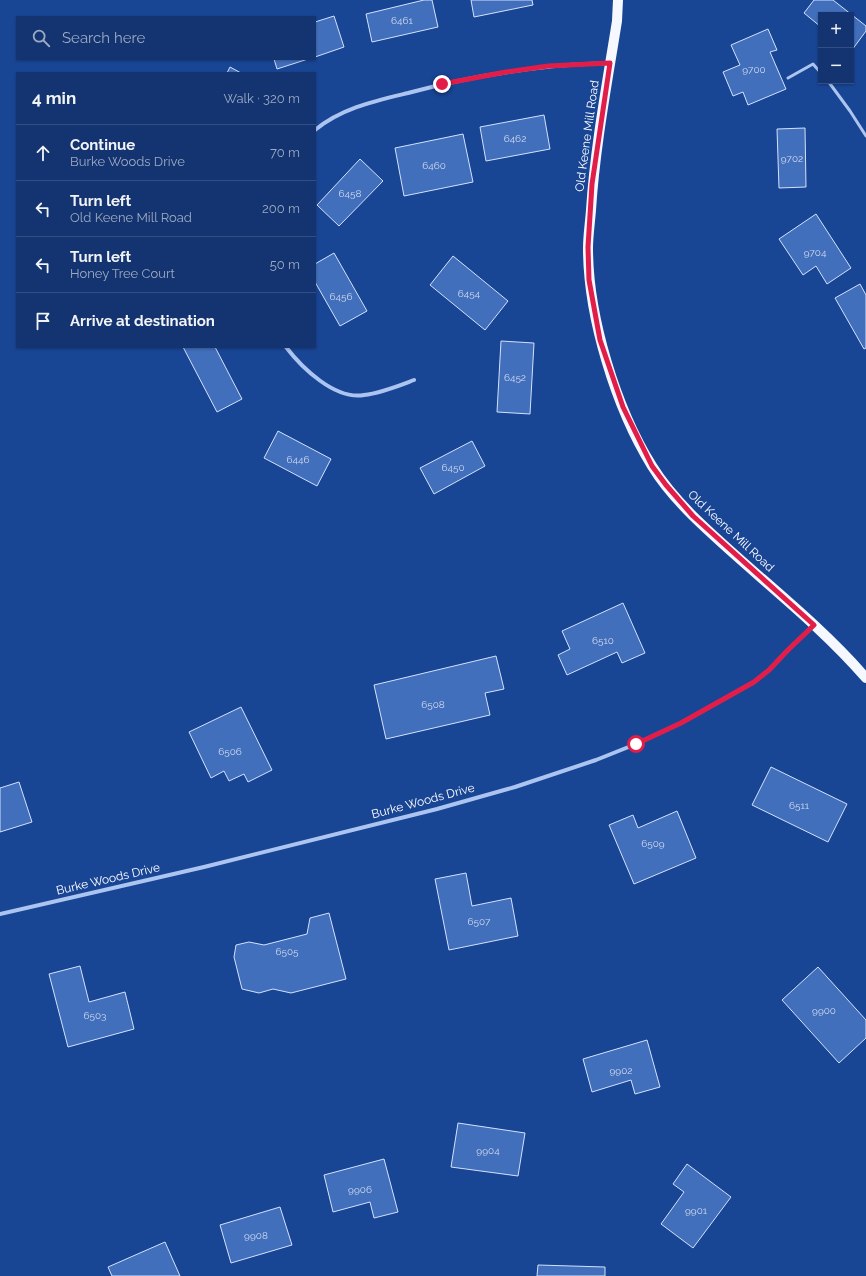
<!DOCTYPE html>
<meta charset="utf-8">
<style>
:root{--surface:#133470;--page:#1c3c75;--text:#f1f3f6;--muted:#9daac3;--line:#324f83}
body{margin:0;font-family:Raleway,sans-serif;background:var(--page);color:var(--text)}
.controls{position:absolute;right:12px;top:12px;display:grid;overflow:hidden;border-radius:0px;box-shadow:0 1px 3px #0004}
.controls button{width:36px;height:36px;display:grid;place-items:center;padding:0;border:0;border-bottom:1px solid var(--line);background:var(--surface);color:var(--text);font:20px sans-serif}
.stop{position:absolute;width:12px;height:12px;margin:-9px;border:3px solid #e11d48;border-radius:50%;background:#fff}
.stop.end{background:#e11d48;border-color:#fff;box-shadow:0 1px 4px #0008}
.list{margin:0;padding:0;list-style:none}
h2{display:flex;justify-content:space-between;align-items:center;height:52px;margin:0;padding:0 16px;font-size:17px}
h2 small{font-size:13px;font-weight:400;color:var(--muted)}
.list li{display:grid;grid-template-columns:26px 1fr auto;gap:12px;align-items:center;box-sizing:border-box;height:56px;padding:0 16px;border-top:1px solid var(--line)}
.list b{display:block;font-size:15px;white-space:nowrap}
.list p{margin:0;font-size:13px;white-space:nowrap;color:var(--muted)}
.list em{font-size:13px;font-style:normal;color:var(--muted)}
.icon{flex:none;width:22px;height:22px;fill:none;stroke:currentColor;stroke-width:2;stroke-linecap:round;stroke-linejoin:round}
.map{position:relative;flex:none;width:866px;height:1276px;overflow:hidden}
.search{position:absolute;background:var(--surface);box-shadow:0 1px 3px #0004;left:16px;top:16px;width:300px;height:44px;display:flex;align-items:center;gap:10px;box-sizing:border-box;padding:0 14px;border-radius:0px;color:var(--muted);font-size:15px}
.panel{position:absolute;background:var(--surface);box-shadow:0 1px 3px #0004;left:16px;top:72px;width:300px;height:276px;border-radius:0px}
.map>svg:first-child{display:block}
.building{fill:#426fbc;stroke:#d3e2fb}
.lines{fill:none;stroke-linecap:round;stroke-linejoin:round}
.service{stroke:#acc5f0;stroke-width:3}
.minor{stroke:#acc5f0;stroke-width:4}
.primary{stroke:#f5f8ff;stroke-width:10}
.route{stroke:#e11d48;stroke-width:5}
.labels{text-anchor:middle;stroke-width:3;stroke-linejoin:round;paint-order:stroke}
.number-label{font-size:10px;fill:#d0dbee}
.street-label{font-size:12px;fill:#fff;stroke:#194595}
</style>
<div class="map">
<svg width="866" height="1276" viewBox="0 0 866 1276">
<rect width="100%" height="100%" fill="#194595"/>
<path class="building" d="M 424,0 L 432,0 L 438,27 L 372,42 L 366,14 Z
M 471,0 L 532,0 L 533,5 L 474,17 Z
M 814,0 L 833,0 L 866,26 L 866,31 L 852,50 L 851,15 L 821,15 L 821,27 L 804,13 Z
M 334,16 L 344,47 L 315,57 L 315,22 Z
M 768,29 L 777,50 L 770,52 L 786,89 L 748,105 L 743,92 L 733,96 L 723,72 L 740,65 L 731,45 Z
M 274,59 L 308,59 L 277,69 Z
M 230,67 L 241,73 L 227,73 Z
M 544,115 L 550,149 L 486,161 L 480,127 Z
M 805,128 L 806,187 L 779,188 L 777,129 Z
M 463,134 L 473,182 L 404,196 L 395,148 Z
M 360,159 L 383,181 L 339,226 L 317,205 Z
M 816,214 L 851,268 L 827,284 L 816,266 L 803,275 L 779,239 Z
M 334,253 L 367,311 L 340,326 L 315,282 L 315,264 Z
M 453,256 L 508,301 L 485,330 L 430,285 Z
M 860,284 L 866,295 L 866,348 L 864,349 L 835,298 Z
M 501,341 L 534,343 L 530,414 L 497,412 Z
M 183,347 L 215,347 L 242,399 L 217,412 Z
M 278,431 L 331,459 L 317,486 L 264,458 Z
M 472,441 L 485,466 L 434,494 L 420,468 Z
M 623,603 L 645,653 L 622,663 L 617,652 L 567,675 L 558,655 L 570,649 L 562,631 Z
M 496,656 L 504,689 L 485,693 L 490,715 L 386,739 L 374,685 Z
M 241,707 L 272,770 L 248,782 L 244,774 L 229,781 L 224,771 L 211,778 L 189,732 Z
M 771,767 L 847,804 L 828,842 L 752,805 Z
M 19,782 L 32,822 L 0,832 L 0,788 Z
M 677,811 L 696,858 L 634,884 L 609,825 L 633,815 L 638,828 Z
M 466,873 L 472,906 L 511,898 L 518,936 L 449,950 L 435,879 Z
M 329,913 L 346,979 L 291,993 L 273,989 L 259,993 L 242,989 L 234,957 L 236,945 L 249,942 L 264,945 L 307,934 L 310,918 Z
M 80,966 L 89,1002 L 125,992 L 134,1029 L 68,1047 L 49,974 Z
M 818,967 L 866,1020 L 866,1038 L 839,1063 L 782,1000 Z
M 647,1040 L 660,1087 L 635,1094 L 631,1080 L 592,1092 L 583,1059 Z
M 458,1123 L 525,1133 L 518,1176 L 451,1167 Z
M 384,1159 L 398,1212 L 374,1218 L 370,1202 L 333,1212 L 324,1175 Z
M 687,1164 L 731,1197 L 693,1248 L 661,1224 L 684,1192 L 673,1184 Z
M 280,1207 L 292,1245 L 231,1263 L 220,1225 Z
M 165,1242 L 180,1276 L 112,1276 L 108,1267 Z
M 538,1265 L 605,1267 L 605,1276 L 537,1276 Z"/>
<g class="lines">
<path class="service" d="M 788,78 L 813,64 L 821,73
M 828,81 L 850,111 L 866,136"/>
<path class="minor" d="M 315,130 C 342,108 375,101 408,93 C 453,81 499,72 546,67 C 567,64 589,64 610,63
M 286,347 C 302,368 335,400 364,395 C 381,393 398,386 414,380
M 0,914 L 204,867 L 437,809 L 515,787 L 596,760 L 636,744 L 681,723 L 754,682 L 769,670 L 788,650 L 814,625"/>
<path class="primary" d="M 618,0 L 617,21 C 607,84 595,147 591,210 C 590,223 588,236 588,248 C 588,317 616,408 652,466 C 663,484 678,501 693,516 C 749,571 814,618 866,678"/>
</g>
<g class="lines">
<path class="route" d="M 442,84 L 506,72 L 548,66 L 610,63 L 592,184 L 588,247 L 589,280 L 600,340 L 623,407 L 652,466 L 666,485 L 693,516 L 814,625 L 788,650 L 769,670 L 754,682 L 681,723 L 636,744"/>
</g>
<g class="labels">
<g class="number-label">
<text x="402" y="24">6461</text>
<text x="754" y="73">9700</text>
<text x="515" y="142">6462</text>
<text x="792" y="162">9702</text>
<text x="434" y="169">6460</text>
<text x="350" y="197">6458</text>
<text x="815" y="256">9704</text>
<text x="469" y="297">6454</text>
<text x="341" y="300">6456</text>
<text x="515" y="381">6452</text>
<text x="298" y="463">6446</text>
<text x="453" y="471">6450</text>
<text x="603" y="644">6510</text>
<text x="433" y="708">6508</text>
<text x="230" y="755">6506</text>
<text x="799" y="809">6511</text>
<text x="653" y="847">6509</text>
<text x="479" y="925">6507</text>
<text x="287" y="955">6505</text>
<text x="824" y="1014">9900</text>
<text x="95" y="1019">6503</text>
<text x="621" y="1074">9902</text>
<text x="488" y="1154">9904</text>
<text x="360" y="1193">9906</text>
<text x="696" y="1214">9901</text>
<text x="256" y="1239">9908</text>
</g>
<g class="street-label">
<text transform="translate(587 136) rotate(-82)" y="4">Old Keene Mill Road</text>
<text transform="translate(731 531) rotate(43)" y="4">Old Keene Mill Road</text>
<text transform="translate(423 801) rotate(-15)" y="4">Burke Woods Drive</text>
<text transform="translate(108 879) rotate(-13)" y="4">Burke Woods Drive</text>
</g>
</g>
</svg>
<div class="controls">
<button>+</button>
<button>−</button>
</div>
<div class="stop" style="left:636px;top:744px"></div>
<div class="stop end" style="left:442px;top:84px"></div>
<div class="search"><svg class="icon" aria-label="search" viewBox="0 0 24 24"><circle cx="10" cy="10" r="6"/><path d="M15 15l6 6"/></svg>Search here</div>
<section class="panel">
<h2>4 min<small>Walk · 320 m</small></h2>
<ul class="list">
<li><svg class="icon" aria-label="ahead" viewBox="0 0 24 24"><path d="M12 20V5M6 11l6-6 6 6"/></svg><div><b>Continue</b><p>Burke Woods Drive</p></div><em>70 m</em></li>
<li><svg class="icon" aria-label="left" viewBox="0 0 24 24"><path d="M17 20v-9H6M10 6l-5 5 5 5"/></svg><div><b>Turn left</b><p>Old Keene Mill Road</p></div><em>200 m</em></li>
<li><svg class="icon" aria-label="left" viewBox="0 0 24 24"><path d="M17 20v-9H6M10 6l-5 5 5 5"/></svg><div><b>Turn left</b><p>Honey Tree Court</p></div><em>50 m</em></li>
<li><svg class="icon" aria-label="arrive" viewBox="0 0 24 24"><path d="M6 21V4h12l-3 4 3 4H6"/></svg><div><b>Arrive at destination</b></div></li>
</ul>
</section>
</div>
